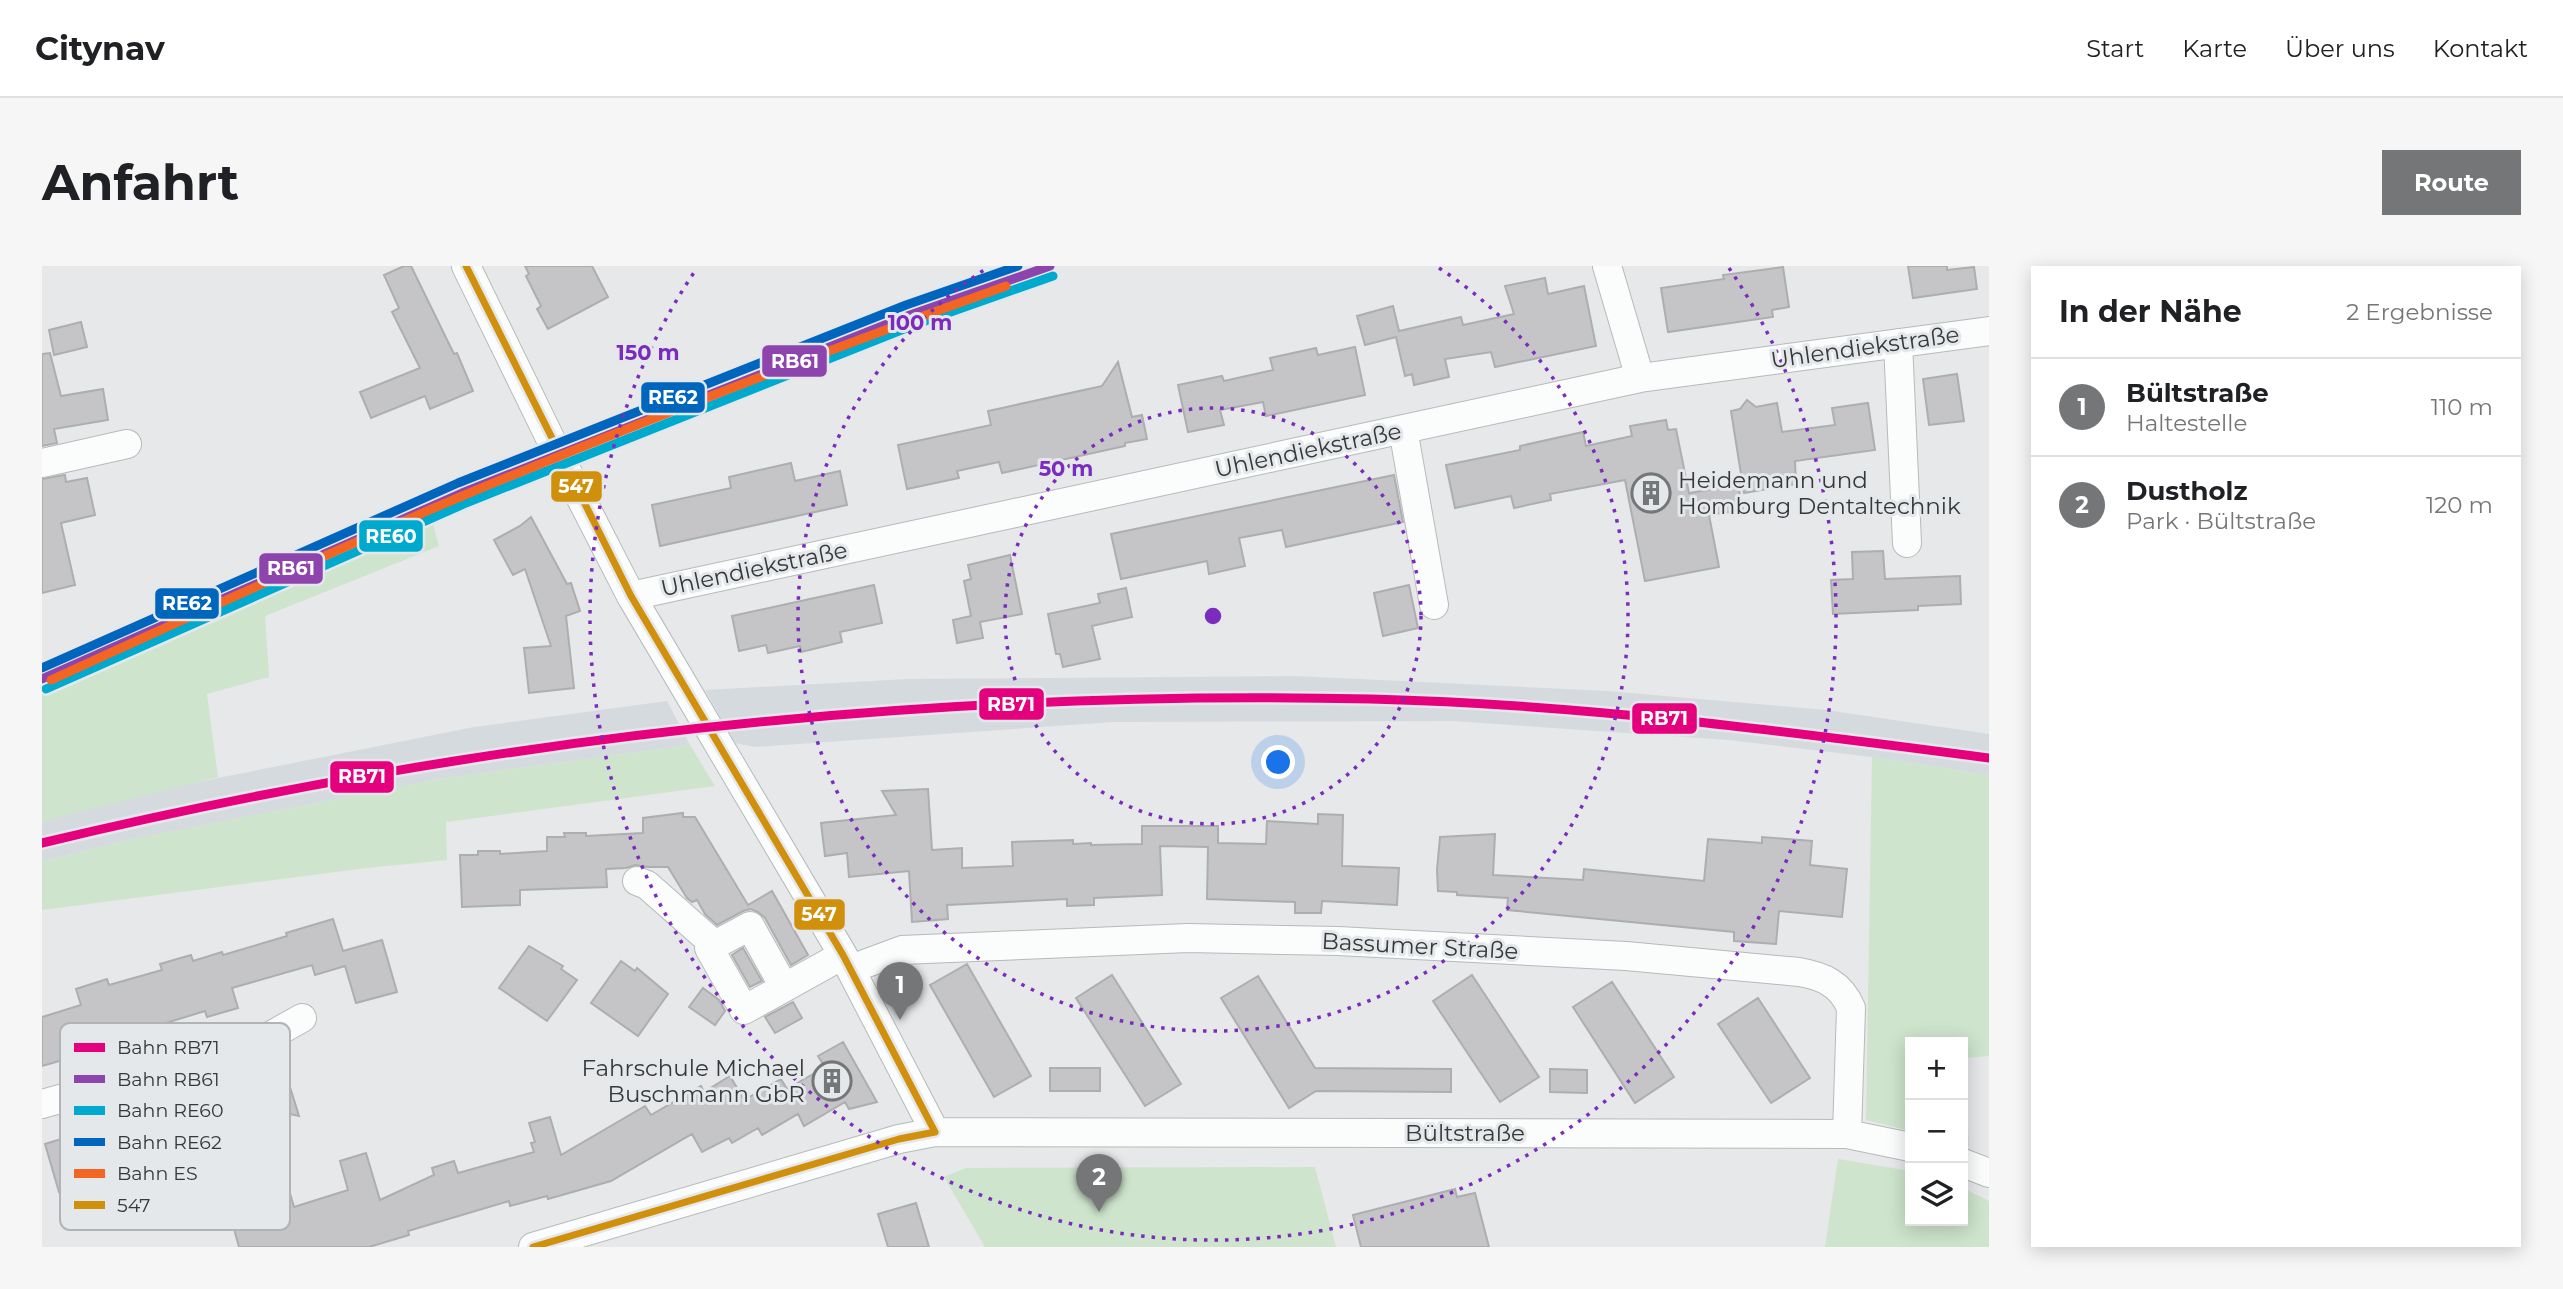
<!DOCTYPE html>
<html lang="de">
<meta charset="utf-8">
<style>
:root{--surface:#fff;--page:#f6f6f6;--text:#202124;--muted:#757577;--line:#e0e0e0;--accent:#747677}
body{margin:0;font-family:Montserrat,sans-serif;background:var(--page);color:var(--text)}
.controls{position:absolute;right:21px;bottom:21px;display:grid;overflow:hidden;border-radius:0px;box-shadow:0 4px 18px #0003}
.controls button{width:63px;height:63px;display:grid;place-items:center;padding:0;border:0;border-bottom:2px solid var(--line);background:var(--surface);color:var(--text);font:35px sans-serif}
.you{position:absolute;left:1237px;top:497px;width:24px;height:24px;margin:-18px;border:5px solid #fff;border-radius:50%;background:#1a73e8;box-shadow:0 0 0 10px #1a73e833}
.badge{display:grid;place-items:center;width:46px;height:46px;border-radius:50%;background:var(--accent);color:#fff;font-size:23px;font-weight:700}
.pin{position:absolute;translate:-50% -58px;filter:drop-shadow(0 2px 4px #0008)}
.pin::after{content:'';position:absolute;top:37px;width:24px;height:21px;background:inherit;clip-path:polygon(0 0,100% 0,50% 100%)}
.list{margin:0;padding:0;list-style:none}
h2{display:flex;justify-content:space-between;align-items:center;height:91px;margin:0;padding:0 28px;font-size:30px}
h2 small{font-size:23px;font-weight:400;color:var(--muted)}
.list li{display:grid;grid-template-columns:46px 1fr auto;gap:21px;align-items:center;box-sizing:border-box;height:98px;padding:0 28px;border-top:2px solid var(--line)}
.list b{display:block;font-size:26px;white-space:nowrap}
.list p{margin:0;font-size:23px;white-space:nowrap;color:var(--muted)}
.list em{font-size:23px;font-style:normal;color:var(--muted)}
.icon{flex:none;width:38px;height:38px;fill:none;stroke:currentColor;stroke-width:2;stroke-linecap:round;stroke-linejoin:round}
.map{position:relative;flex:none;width:1947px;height:981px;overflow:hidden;border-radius:0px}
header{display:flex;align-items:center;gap:42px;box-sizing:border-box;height:98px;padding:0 35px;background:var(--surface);border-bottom:2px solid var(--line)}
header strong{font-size:33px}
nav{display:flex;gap:38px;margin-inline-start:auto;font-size:24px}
.intro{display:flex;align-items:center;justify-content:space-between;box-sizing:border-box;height:168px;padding:0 42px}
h1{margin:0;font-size:49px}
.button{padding:18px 32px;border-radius:0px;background:var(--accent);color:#fff;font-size:24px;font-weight:700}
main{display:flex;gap:42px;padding:0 42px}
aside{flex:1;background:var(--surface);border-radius:0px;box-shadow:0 4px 18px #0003}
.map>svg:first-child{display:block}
.built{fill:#d4dade}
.green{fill:#cee4cc}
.building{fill:#c5c5c7;stroke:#adaeaf;stroke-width:2}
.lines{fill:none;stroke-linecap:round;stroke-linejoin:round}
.minor-casing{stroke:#b8b9ba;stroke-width:30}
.minor{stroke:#fbfcfc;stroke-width:28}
.bus-1-casing{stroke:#e5e8eb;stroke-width:12}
.bus-1{stroke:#d1900b;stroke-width:7}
.rail-1-casing{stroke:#e5e8eb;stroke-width:14}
.rail-2-casing{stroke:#e5e8eb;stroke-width:14}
.rail-3-casing{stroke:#e5e8eb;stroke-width:14}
.rail-4-casing{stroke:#e5e8eb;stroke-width:14}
.rail-5-casing{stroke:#e5e8eb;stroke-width:14}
.rail-1{stroke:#e5007d;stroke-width:9}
.rail-2{stroke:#8e44ad;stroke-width:9}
.rail-3{stroke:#00a9ce;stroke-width:9}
.rail-4{stroke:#0065bd;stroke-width:9}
.rail-5{stroke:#f26522;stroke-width:9}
.ring{fill:none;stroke:#7b2cbf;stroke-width:3.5;stroke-dasharray:3.5 7}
.labels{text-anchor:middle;stroke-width:6;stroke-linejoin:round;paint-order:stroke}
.street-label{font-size:23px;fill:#373839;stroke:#e5e8eb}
.poi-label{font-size:23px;fill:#373839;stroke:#e5e8eb;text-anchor:start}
.key{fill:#e5e8eb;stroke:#b1b3b6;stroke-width:2}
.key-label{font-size:19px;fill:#373839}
.centre{fill:#7b2cbf;stroke:#e5e8eb;stroke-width:3.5}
.ring-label{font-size:21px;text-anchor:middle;font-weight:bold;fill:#7b2cbf;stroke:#e5e8eb;stroke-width:6;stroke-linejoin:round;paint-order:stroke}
.line-badge{stroke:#e5e8eb;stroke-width:2.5}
.badge-label{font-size:19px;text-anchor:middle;font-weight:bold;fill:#fff}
</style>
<header>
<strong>Citynav</strong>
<nav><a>Start</a><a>Karte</a><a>Über uns</a><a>Kontakt</a></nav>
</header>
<div class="intro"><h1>Anfahrt</h1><a class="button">Route</a></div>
<main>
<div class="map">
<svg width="1947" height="981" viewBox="0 0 1947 981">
<rect width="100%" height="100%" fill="#e6e8ea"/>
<path class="built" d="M 1254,410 L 1565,425 L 1784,444 L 1947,468 L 1947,509 L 1830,491 L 1687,474 L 1411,455 L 1072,456 L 713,481 L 693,477 L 663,424 L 866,413 Z
M 625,435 L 648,479 L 396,513 L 91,573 L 0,596 L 0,555 L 136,520 L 432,461 Z"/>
<path class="green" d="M 389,250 L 397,280 L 223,350 L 227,411 L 165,428 L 176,511 L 0,555 L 0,423 Z
M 648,479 L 673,520 L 404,556 L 405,594 L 325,602 L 0,644 L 0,596 L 91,573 L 396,513 Z
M 1830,491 L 1947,509 L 1947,790 L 1922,792 L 1927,880 L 1921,878 L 1921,776 L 1868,776 L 1868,865 L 1824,854 Z
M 1796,893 L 1868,905 L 1868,955 L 1921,955 L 1921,922 L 1947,935 L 1947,981 L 1783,981 Z
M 1273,901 L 1294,981 L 943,981 L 902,911 L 924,902 Z"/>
<path class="building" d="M 362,0 L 369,0 L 412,88 L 415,87 L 431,125 L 388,143 L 383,130 L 329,152 L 318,126 L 378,102 L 350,46 L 357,42 L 342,9 Z
M 483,0 L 550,0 L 566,31 L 506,63 L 495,43 L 499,40 L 484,10 L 487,8 Z
M 1866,0 L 1905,0 L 1905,4 L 1932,1 L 1935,23 L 1871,32 Z
M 1741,1 L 1747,41 L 1730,44 L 1731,51 L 1626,66 L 1619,22 L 1682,13 L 1681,9 Z
M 1503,12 L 1506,28 L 1542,20 L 1554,80 L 1453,101 L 1449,86 L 1403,93 L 1407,111 L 1372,119 L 1370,108 L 1363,110 L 1354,71 L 1323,79 L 1315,50 L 1351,40 L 1357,65 L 1419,51 L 1421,59 L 1472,48 L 1463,20 Z
M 39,56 L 45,81 L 12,89 L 7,64 Z
M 1313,81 L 1323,129 L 1224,150 L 1221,136 L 1178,144 L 1182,159 L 1146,166 L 1136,119 L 1180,110 L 1182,115 L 1231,104 L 1228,92 L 1274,82 L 1276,89 Z
M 8,87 L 19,130 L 61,123 L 66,154 L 12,163 L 15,177 L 0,180 L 0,88 Z
M 1076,96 L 1090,151 L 1100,149 L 1105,173 L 1083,177 L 1083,180 L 960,207 L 957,196 L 915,205 L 917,212 L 865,223 L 856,179 L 949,159 L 946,145 L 1060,120 Z
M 1915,108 L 1922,155 L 1887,159 L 1881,113 Z
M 1705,134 L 1714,141 L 1735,137 L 1740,166 L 1793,159 L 1790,142 L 1826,137 L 1833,184 L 1753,195 L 1754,218 L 1702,227 L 1689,145 L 1698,143 Z
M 1624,154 L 1626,164 L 1634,163 L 1647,227 L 1696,219 L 1701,244 L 1667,249 L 1677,301 L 1603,315 L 1583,214 L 1508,228 L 1509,234 L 1472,242 L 1469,230 L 1413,242 L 1404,199 L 1478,184 L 1478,180 L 1541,166 L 1544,180 L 1590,170 L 1588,160 Z
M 749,197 L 753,215 L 798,205 L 805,239 L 618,280 L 610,239 L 689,222 L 687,211 Z
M 23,209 L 24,216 L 45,212 L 53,249 L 19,257 L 33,319 L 0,327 L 0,213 Z
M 1352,209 L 1361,256 L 1244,281 L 1240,264 L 1197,272 L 1203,300 L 1167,308 L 1165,295 L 1079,313 L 1069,268 Z
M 489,251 L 525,318 L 529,317 L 538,345 L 524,350 L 532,422 L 487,427 L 482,382 L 509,380 L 483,303 L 471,309 L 452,274 L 478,260 Z
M 1841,285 L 1843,313 L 1918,310 L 1919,338 L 1876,340 L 1876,344 L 1791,348 L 1789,314 L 1811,313 L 1810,286 Z
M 968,289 L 980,348 L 938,356 L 941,372 L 915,377 L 911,354 L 929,350 L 922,315 L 929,313 L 926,299 Z
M 832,319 L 840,357 L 798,366 L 800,376 L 759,386 L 758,380 L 726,387 L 724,379 L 697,385 L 690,350 Z
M 1367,319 L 1376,362 L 1341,370 L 1332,327 Z
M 1084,322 L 1090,351 L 1050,360 L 1058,393 L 1021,401 L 1018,388 L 1014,388 L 1006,348 L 1058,337 L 1056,328 Z
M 886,523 L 890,584 L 920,582 L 920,602 L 971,600 L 970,576 L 1031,574 L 1031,578 L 1049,577 L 1049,579 L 1100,578 L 1100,560 L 1176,560 L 1176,577 L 1224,578 L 1225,555 L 1276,558 L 1276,548 L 1301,549 L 1300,600 L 1357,602 L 1355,639 L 1280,635 L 1279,647 L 1253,647 L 1253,636 L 1165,633 L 1166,581 L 1118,580 L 1120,629 L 1052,632 L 1052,639 L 1025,640 L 1025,633 L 905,639 L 906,653 L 870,656 L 867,605 L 807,611 L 805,587 L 783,590 L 779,557 L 854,549 L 840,525 Z
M 641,547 L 641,551 L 653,551 L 706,639 L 730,625 L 766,689 L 749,699 L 723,652 L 716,646 L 709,643 L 701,645 L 675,659 L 663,648 L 655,634 L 650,636 L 645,632 L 626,601 L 606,601 L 593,599 L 584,602 L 564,603 L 565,621 L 478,624 L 478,639 L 420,641 L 418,589 L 436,589 L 436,585 L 458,585 L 458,588 L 505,585 L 505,571 L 523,571 L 522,567 L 544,567 L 544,570 L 601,567 L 601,552 Z
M 1453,568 L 1451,609 L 1541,614 L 1542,603 L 1662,615 L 1666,573 L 1720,577 L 1720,571 L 1770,575 L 1768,599 L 1805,603 L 1800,651 L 1737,645 L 1734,678 L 1692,675 L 1692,666 L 1465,644 L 1466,632 L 1415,629 L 1415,626 L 1396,625 L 1395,604 L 1398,571 Z
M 291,653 L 301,685 L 340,674 L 355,726 L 314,737 L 303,700 L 273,709 L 270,699 L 190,722 L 196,742 L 165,751 L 163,745 L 111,761 L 113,767 L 81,776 L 80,770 L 26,786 L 28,792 L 0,800 L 0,751 L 39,739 L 34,723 L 65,713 L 67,719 L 120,704 L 118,698 L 149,689 L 151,695 L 180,686 L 181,689 L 245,670 L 244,667 Z
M 487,680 L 521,700 L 519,703 L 535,714 L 505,755 L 457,722 Z
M 701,682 L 720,715 L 708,721 L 690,689 Z
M 579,695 L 593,705 L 595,702 L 626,728 L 596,770 L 549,737 Z
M 925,698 L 989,810 L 952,831 L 888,719 Z
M 1070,709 L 1139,818 L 1103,840 L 1034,732 Z
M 1430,709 L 1497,811 L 1458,836 L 1391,735 Z
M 1216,710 L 1273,802 L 1409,803 L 1409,826 L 1274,825 L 1247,842 L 1179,732 Z
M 1570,716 L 1632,811 L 1593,837 L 1531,741 Z
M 661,722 L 677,734 L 683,745 L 673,759 L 647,741 Z
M 1716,732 L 1768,812 L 1729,837 L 1676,758 Z
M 751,736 L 760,752 L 733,767 L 723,751 Z
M 801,776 L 835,836 L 807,843 L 803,836 L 762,860 L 756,848 L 720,869 L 716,862 L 690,877 L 687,872 L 660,886 L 650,868 L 569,915 L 506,933 L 505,930 L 468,940 L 467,935 L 366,965 L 367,969 L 327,981 L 197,981 L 189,952 L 211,945 L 210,941 L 223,937 L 218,917 L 243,910 L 252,941 L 306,924 L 298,895 L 324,887 L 338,934 L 392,909 L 390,902 L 412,895 L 416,907 L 492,886 L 489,877 L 493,876 L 487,857 L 508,851 L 519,889 L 603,840 L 609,849 L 659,820 L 662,826 L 688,810 L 702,834 L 739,813 L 745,823 L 783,801 L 776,790 Z
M 1008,802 L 1058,802 L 1058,825 L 1008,825 Z
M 1508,803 L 1545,804 L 1545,827 L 1508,826 Z
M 243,805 L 257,850 L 238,846 L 183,863 L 186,873 L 148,885 L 139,855 L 158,849 L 156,844 L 205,830 L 202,818 Z
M 41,857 L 50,862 L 64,910 L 71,908 L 80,940 L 46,950 L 38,920 L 17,926 L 3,878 L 26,871 L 32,860 Z
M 1413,923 L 1415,931 L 1433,927 L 1447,981 L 1319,981 L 1311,949 Z
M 874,937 L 887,981 L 846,981 L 836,948 Z"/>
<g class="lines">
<g class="minor-casing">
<path id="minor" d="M 424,0 L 508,172 L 589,330 L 801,689 L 893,866
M 1565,0 L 1598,112
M 1856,77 L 1865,277
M 1361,163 L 1392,339
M 0,197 L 85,178
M 589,330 L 1598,112 L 1947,65
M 595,615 L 605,619 L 673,679
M 809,703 L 860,684 L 1146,672 L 1296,675 L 1584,690 L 1757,706 C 1781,710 1799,718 1809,742 L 1805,868
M 742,721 L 708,660 L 667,682 L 702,744 L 801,689
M 0,838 L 212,779 L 260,752
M 1921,897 L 1947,907
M 491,981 L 857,873 L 893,866 L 1805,868 L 1868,881"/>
</g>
<use href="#minor" class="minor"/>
<g class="bus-1-casing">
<path id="bus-1" d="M 424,0 L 589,330 L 801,689 L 893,866
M 491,981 L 857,873 L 893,866"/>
</g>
<use href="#bus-1" class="bus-1"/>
<g class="rail-1-casing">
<path id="rail-1" d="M 0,577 C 434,473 882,423 1329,433 C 1536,438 1742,465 1947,492"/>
</g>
<g class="rail-2-casing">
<path id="rail-2" d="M 0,413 L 420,227 L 868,49 L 1008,0"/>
</g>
<g class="rail-3-casing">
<path id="rail-3" d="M 4,423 L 424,237 L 872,59 L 1011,10"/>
</g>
<g class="rail-4-casing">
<path id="rail-4" d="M 0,402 L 416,217 L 864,39 L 976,0"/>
</g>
<g class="rail-5-casing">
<path id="rail-5" d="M 9,414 C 147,351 285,287 425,228 C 603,154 783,85 964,20"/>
</g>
<use href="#rail-1" class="rail-1"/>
<use href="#rail-2" class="rail-2"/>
<use href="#rail-3" class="rail-3"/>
<use href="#rail-4" class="rail-4"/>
<use href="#rail-5" class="rail-5"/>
</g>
<g class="ring">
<circle cx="1171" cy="350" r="208"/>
<path d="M1397 2A415 415 0 1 1 945 2"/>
<path d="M1687 2A623 623 0 1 1 655 2"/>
</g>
<defs>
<g id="building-ring" transform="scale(2.0125)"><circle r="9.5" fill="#e5e8eb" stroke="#747677" stroke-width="1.5"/><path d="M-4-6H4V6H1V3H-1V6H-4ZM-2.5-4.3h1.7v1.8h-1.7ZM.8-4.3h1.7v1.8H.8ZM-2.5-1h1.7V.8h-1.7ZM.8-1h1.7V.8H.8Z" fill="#747677"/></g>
</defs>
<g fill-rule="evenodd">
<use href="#building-ring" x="1609" y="227"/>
<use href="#building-ring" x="790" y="815"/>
</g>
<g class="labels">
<g class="street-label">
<text transform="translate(1823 81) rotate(-8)" y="8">Uhlendiekstraße</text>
<text transform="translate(1266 184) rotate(-12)" y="8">Uhlendiekstraße</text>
<text transform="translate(712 303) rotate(-12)" y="8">Uhlendiekstraße</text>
<text transform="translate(1378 680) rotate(3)" y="8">Bassumer Straße</text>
<text x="1423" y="875">Bültstraße</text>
</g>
<g class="poi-label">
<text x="1636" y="222">Heidemann und<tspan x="1636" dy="26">Homburg Dentaltechnik</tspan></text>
<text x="763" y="810" text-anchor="end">Fahrschule Michael<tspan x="763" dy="26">Buschmann GbR</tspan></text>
</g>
</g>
<rect x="18" y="757" width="230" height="207" rx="10" class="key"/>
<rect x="32" y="777" width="31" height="9" fill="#e5007d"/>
<rect x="32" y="809" width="31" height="8" fill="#8e44ad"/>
<rect x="32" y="840" width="31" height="9" fill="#00a9ce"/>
<rect x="32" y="872" width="31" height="8" fill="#0065bd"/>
<rect x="32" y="903" width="31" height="9" fill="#f26522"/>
<rect x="32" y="935" width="31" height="8" fill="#d1900b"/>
<g class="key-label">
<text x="75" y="788">Bahn RB71</text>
<text x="75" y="820">Bahn RB61</text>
<text x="75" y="851">Bahn RE60</text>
<text x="75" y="883">Bahn RE62</text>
<text x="75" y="914">Bahn ES</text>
<text x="75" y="946">547</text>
</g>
<circle cx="1171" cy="350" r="10" class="centre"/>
<g class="ring-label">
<text x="878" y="64">100 m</text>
<text x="606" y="94">150 m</text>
<text x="1024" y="210">50 m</text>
</g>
<g class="line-badge">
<rect x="719" y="78" width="67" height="34" rx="7" fill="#8e44ad"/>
<rect x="598" y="115" width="66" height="33" rx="7" fill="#0065bd"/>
<rect x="508" y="204" width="53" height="33" rx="7" fill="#d1900b"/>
<rect x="316" y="253" width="66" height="34" rx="7" fill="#00a9ce"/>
<rect x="216" y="286" width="66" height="33" rx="7" fill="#8e44ad"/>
<rect x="112" y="321" width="66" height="33" rx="7" fill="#0065bd"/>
<rect x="936" y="421" width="67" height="34" rx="7" fill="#e5007d"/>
<rect x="1589" y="436" width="67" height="33" rx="7" fill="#e5007d"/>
<rect x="287" y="494" width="66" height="34" rx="7" fill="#e5007d"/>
<rect x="751" y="632" width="53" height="33" rx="7" fill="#d1900b"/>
</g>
<g class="badge-label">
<text x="753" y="102">RB61</text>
<text x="631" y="138">RE62</text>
<text x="534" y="227">547</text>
<text x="349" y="277">RE60</text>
<text x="249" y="309">RB61</text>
<text x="145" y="344">RE62</text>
<text x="969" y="445">RB71</text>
<text x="1622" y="459">RB71</text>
<text x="320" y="517">RB71</text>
<text x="777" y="655">547</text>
</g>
</svg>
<div class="controls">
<button>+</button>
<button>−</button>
<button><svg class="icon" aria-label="layers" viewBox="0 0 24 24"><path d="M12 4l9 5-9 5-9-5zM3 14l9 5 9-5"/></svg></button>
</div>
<div class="you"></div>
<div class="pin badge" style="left:858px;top:754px">1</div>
<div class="pin badge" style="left:1057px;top:946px">2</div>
</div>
<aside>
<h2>In der Nähe<small>2 Ergebnisse</small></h2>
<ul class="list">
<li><span class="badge">1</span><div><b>Bültstraße</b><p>Haltestelle</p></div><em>110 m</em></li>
<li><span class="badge">2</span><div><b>Dustholz</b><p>Park · Bültstraße</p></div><em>120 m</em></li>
</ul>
</aside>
</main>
